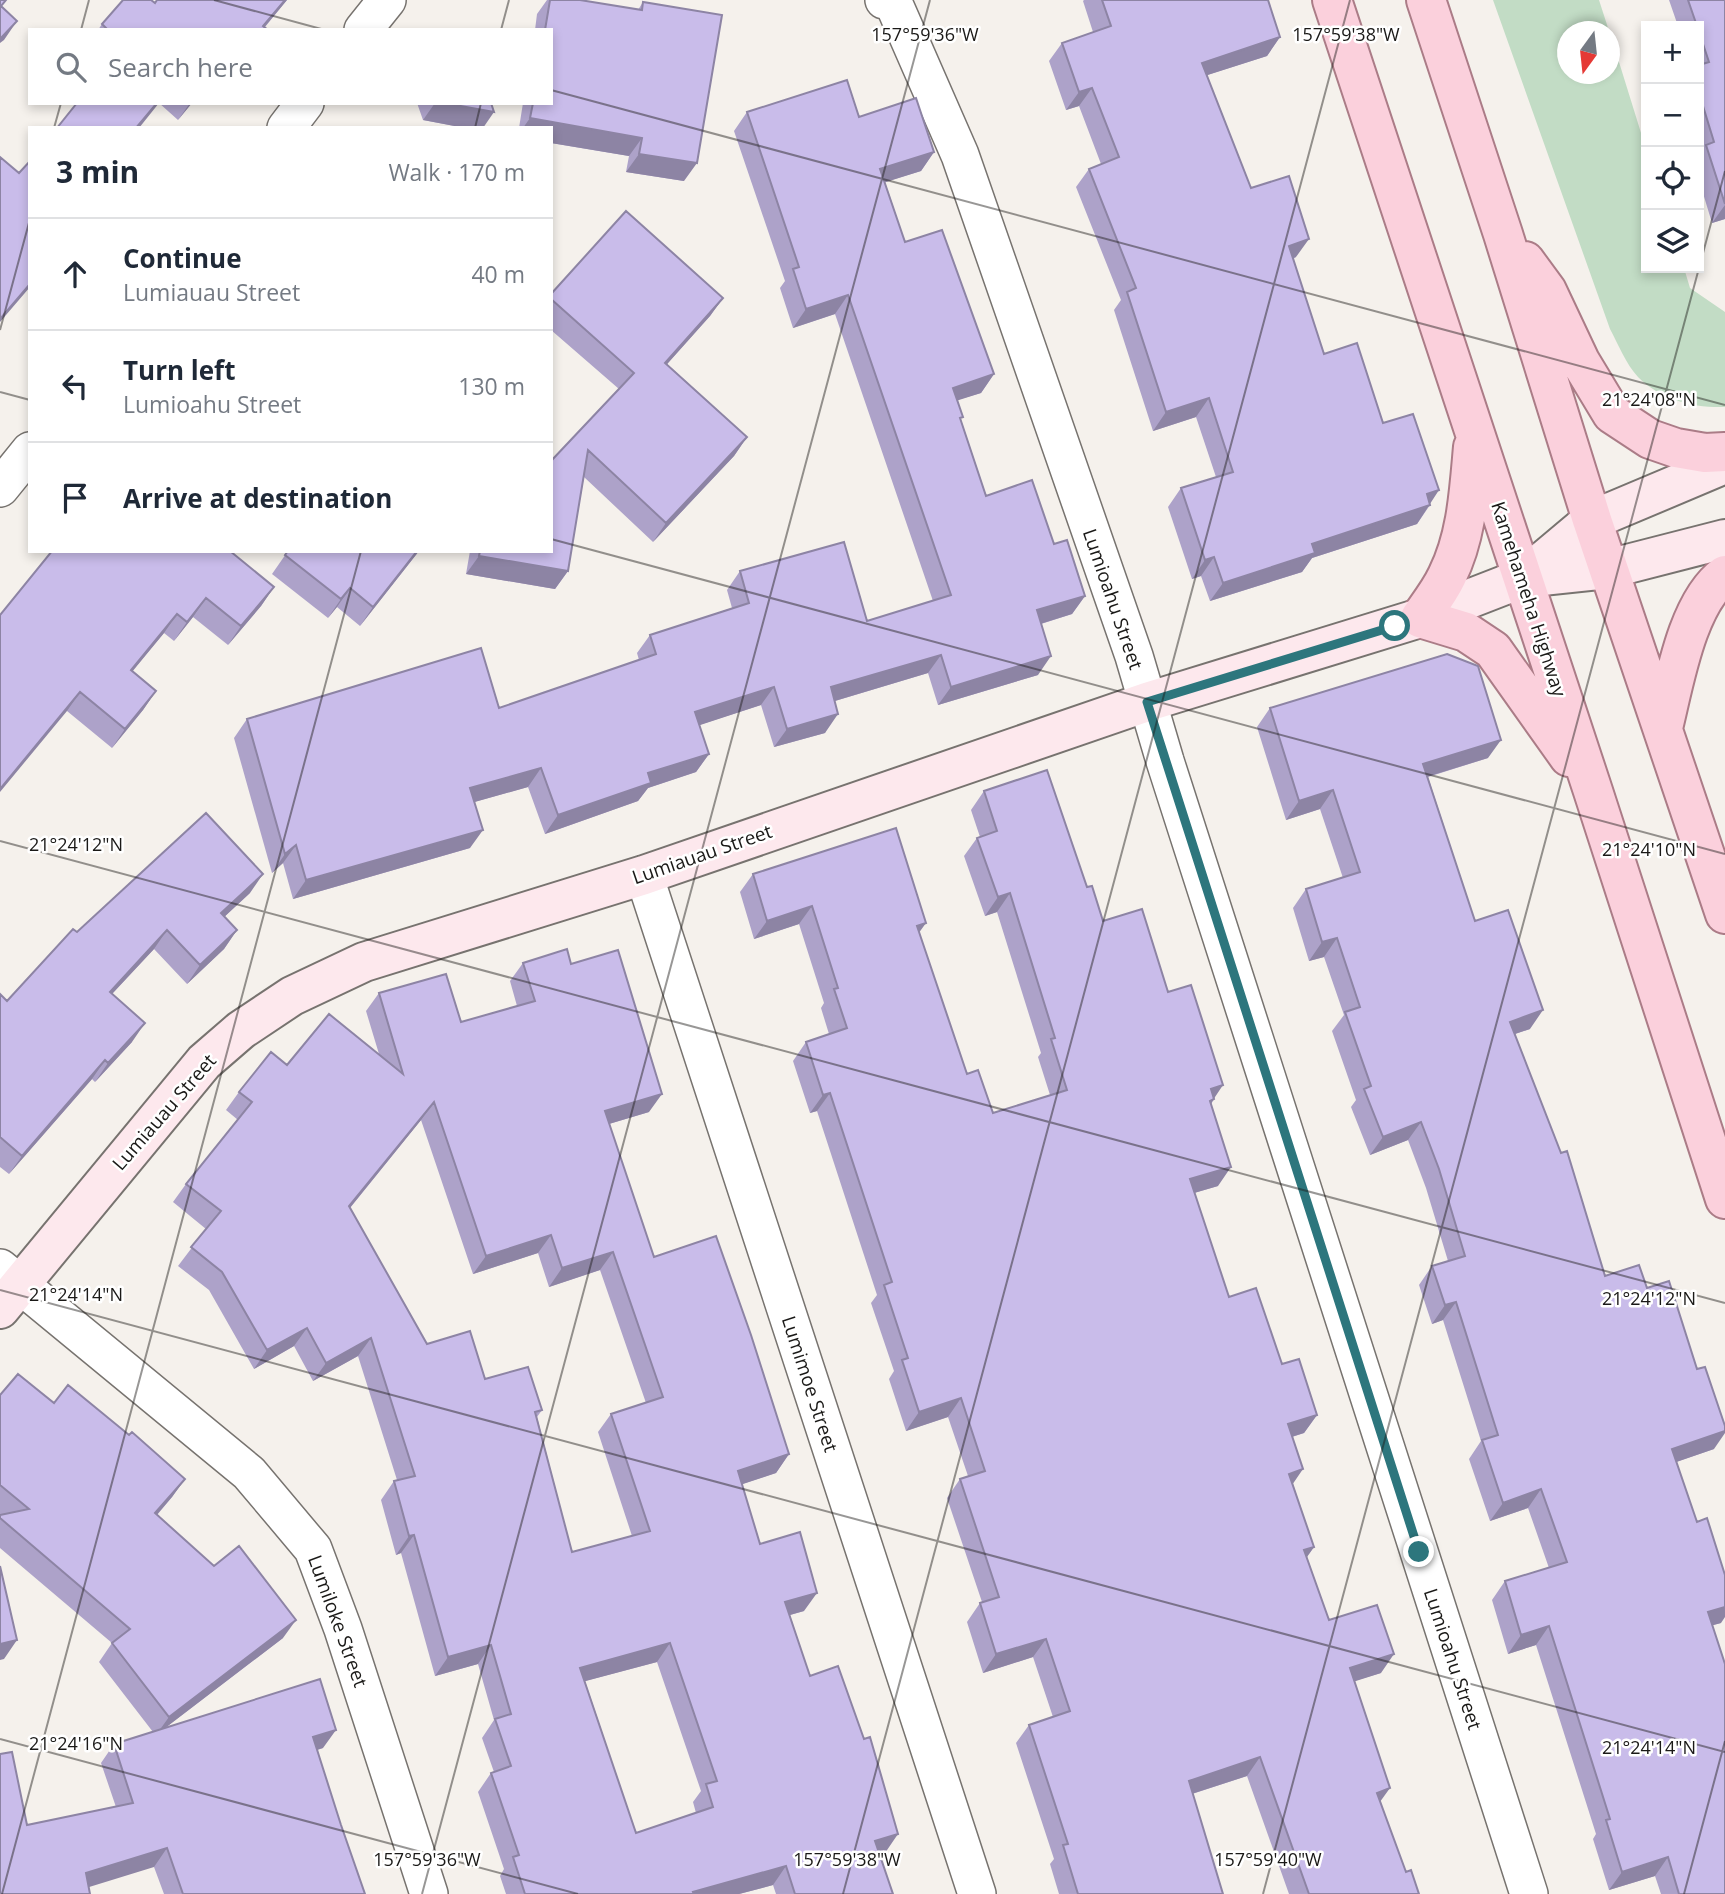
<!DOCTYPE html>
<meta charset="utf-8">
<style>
:root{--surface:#fff;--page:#f6f6f7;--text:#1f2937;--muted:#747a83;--line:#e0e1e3}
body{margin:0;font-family:"Open Sans",sans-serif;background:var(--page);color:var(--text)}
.controls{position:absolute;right:21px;top:21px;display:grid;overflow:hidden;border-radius:0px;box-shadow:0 4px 10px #0003}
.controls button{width:63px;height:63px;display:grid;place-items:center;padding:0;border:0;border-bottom:2px solid var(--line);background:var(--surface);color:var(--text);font:35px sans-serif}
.compass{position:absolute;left:1557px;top:21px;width:63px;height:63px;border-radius:50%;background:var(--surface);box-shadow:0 4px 10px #0003;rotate:195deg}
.stop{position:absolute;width:21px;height:21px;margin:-16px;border:5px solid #2d767d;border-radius:50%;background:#fff}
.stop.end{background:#2d767d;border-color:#fff;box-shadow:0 2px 7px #0008}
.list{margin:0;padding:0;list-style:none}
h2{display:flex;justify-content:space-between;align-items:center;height:91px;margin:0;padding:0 28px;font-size:30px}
h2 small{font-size:23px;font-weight:400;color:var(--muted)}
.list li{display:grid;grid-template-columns:46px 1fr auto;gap:21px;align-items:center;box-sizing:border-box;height:112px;padding:0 28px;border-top:2px solid var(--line)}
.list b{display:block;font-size:26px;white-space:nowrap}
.list p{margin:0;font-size:23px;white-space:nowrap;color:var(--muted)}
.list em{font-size:23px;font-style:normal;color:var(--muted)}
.icon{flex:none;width:38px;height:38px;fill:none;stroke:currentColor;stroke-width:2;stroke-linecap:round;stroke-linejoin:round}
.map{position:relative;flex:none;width:1725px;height:1894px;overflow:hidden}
.search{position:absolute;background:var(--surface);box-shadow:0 4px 10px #0003;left:28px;top:28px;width:525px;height:77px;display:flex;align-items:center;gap:18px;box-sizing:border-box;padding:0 24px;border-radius:0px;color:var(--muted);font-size:26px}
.panel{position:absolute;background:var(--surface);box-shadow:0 4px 10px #0003;left:28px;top:126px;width:525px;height:427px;border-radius:0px}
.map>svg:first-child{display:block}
.green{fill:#c2dcc5}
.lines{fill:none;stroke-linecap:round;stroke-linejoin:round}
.street-casing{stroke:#77736f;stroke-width:40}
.secondary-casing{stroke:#77736f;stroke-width:42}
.primary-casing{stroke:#ab7c87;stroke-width:42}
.street{stroke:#fff;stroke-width:37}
.secondary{stroke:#fde8ed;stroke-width:38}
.primary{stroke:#fbd0dc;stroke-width:38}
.wall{fill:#ada2c9;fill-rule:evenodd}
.shaded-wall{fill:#8d84a4}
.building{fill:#c9bcea;stroke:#8d84a4;stroke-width:2;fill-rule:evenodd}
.route{stroke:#2d767d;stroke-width:9}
.ticks{fill:none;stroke:#1a1917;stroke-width:2;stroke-opacity:0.45}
.labels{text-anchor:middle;stroke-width:5;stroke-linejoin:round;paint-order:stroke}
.street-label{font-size:19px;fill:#1a1917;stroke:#fff}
.ticks-label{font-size:18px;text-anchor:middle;fill:#1a1917;stroke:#fff;stroke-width:5;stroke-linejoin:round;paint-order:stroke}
</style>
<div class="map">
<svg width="1725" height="1894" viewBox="0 0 1725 1894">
<rect width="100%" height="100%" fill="#f5f1ec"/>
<path class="green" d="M 1493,0 L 1599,0 L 1609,31 L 1568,32 L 1568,74 L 1610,74 L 1610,33 L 1646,149 L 1646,268 L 1684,268 L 1690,288 L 1725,312 L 1725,407 C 1693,408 1661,400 1638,377 C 1626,364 1618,344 1610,329 Z"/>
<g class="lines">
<g class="street-casing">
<path id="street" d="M 884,0 L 893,2 L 960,155 L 1134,656 L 1165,761 L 1529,1894
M 363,30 L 387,0
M 286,128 L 305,103
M 0,488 L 30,451
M 644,875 L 977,1894
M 0,1268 L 249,1473 L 313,1549 L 343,1629 L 429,1894"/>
</g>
<g class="secondary-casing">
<path id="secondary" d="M 1523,578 L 1592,520 L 1725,464
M 0,1309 L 204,1062 L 241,1030 L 292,996 L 364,962 L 644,875 L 1147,702 L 1420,618 L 1523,578 L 1608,569 L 1725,539"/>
</g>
<g class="primary-casing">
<path id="primary" d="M 1332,0 L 1593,791 L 1725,1199
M 1426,0 L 1503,234 L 1592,520 L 1725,914
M 1525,261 L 1547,291 L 1580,361 L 1612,414 L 1650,439 L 1676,448 L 1705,453 L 1725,452
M 1473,447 C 1469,491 1467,536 1447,576 C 1440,591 1429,605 1420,618 L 1466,632 L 1493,650 L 1569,757
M 1663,728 C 1674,684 1687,602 1725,575"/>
</g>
<use href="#street" class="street"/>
<use href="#secondary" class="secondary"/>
<use href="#primary" class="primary"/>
</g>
<path class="wall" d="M 287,0 L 265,27 L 268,30 L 98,30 L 102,24 L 155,3 Z
M 547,0 L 580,0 L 638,10 L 643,2 L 684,181 L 626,172 L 629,156 L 551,143 L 551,128 L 519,128 L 523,103 L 551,103 L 551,30 L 535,30 L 537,14 Z
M 1084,0 L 1268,0 L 1280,37 L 1267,56 L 1207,75 L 1251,188 L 1296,257 L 1293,259 L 1324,354 L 1383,423 L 1430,503 L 1430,505 L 1417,524 L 1312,558 L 1302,572 L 1210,601 L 1201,576 L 1192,579 L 1168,507 L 1181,488 L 1216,477 L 1196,417 L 1153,431 L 1114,310 L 1121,300 L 1076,187 L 1089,169 L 1101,164 L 1079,106 L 1066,110 L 1049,61 L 1062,43 L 1093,32 L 1083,1 Z
M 1669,0 L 1725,0 L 1725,219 L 1712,223 L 1699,180 L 1699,26 L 1678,26 Z
M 159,103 L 192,103 L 178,120 Z
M 417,103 L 491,103 L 460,127 L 423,120 Z
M 747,112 L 859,117 L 934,152 L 921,171 L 885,182 L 905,242 L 994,374 L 981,393 L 957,400 L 960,420 L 986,496 L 1054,544 L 1085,596 L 1072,614 L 1041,624 L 1038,675 L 938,705 L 928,673 L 835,701 L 825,733 L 774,747 L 761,705 L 699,725 L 709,754 L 696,772 L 648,788 L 638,801 L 545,834 L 528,787 L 474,802 L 470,848 L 293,899 L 283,863 L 272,873 L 234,738 L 247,719 L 499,708 L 639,660 L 637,653 L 650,635 L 732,608 L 727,590 L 740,571 L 867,621 L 933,601 L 835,314 L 793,328 L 780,288 L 785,281 L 734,131 Z
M 551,294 L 723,298 L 710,316 L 667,364 L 747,437 L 734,456 L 653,542 L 584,477 L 568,571 L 555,589 L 466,574 L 470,551 L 551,551 L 551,461 L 619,389 L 551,330 Z
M 288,551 L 419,551 L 360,626 L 337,607 L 328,618 L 272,574 Z
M 274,587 L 261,606 L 228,645 L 193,617 L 174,641 L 164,633 L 132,671 L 156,691 L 143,710 L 112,748 L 67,711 L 0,615 Z
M 1270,708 L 1488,758 L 1428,777 L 1475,921 L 1530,1029 L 1515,1034 L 1605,1276 L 1647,1288 L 1714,1449 L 1676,1462 L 1721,1623 L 1713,1625 L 1725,1894 L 1661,1894 L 1655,1876 L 1609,1890 L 1593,1839 L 1596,1834 L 1536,1645 L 1508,1654 L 1492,1600 L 1505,1581 L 1549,1568 L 1528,1508 L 1490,1521 L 1469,1459 L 1481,1441 L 1443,1320 L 1432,1324 L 1419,1285 L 1432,1266 L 1448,1261 L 1426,1188 L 1408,1140 L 1370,1155 L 1351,1107 L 1356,1100 L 1332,1031 L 1344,1015 L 1324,957 L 1309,961 L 1293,908 L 1306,889 L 1343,878 L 1320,809 L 1286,820 L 1257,727 Z
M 984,791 L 1087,887 L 1103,921 L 1168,992 L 1214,1098 L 1211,1105 L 1218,1186 L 1194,1193 L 1229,1297 L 1282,1364 L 1317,1415 L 1304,1433 L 1292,1437 L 1293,1484 L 1314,1547 L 1307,1557 L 1329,1620 L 1381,1673 L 1354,1681 L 1380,1802 L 1406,1872 L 1419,1894 L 1289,1894 L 1247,1776 L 1192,1794 L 1223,1894 L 1059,1894 L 1050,1864 L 1054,1859 L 1016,1743 L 1029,1725 L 1053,1717 L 1033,1657 L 983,1673 L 967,1622 L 980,1603 L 982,1602 L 947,1498 L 960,1479 L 968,1476 L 948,1417 L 906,1431 L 889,1379 L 894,1371 L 871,1303 L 877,1295 L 817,1111 L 810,1113 L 793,1061 L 806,1042 L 829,1034 L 821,1008 L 824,1003 L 799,924 L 754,939 L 740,892 L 753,874 L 919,933 L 967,1074 L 993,1113 L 1050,1095 L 1038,1057 L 1041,1053 L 997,912 L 985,916 L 964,856 L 977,838 L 980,837 L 971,810 Z
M 250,893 L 224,917 L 237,930 L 224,949 L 187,984 L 154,949 L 112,994 L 132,1042 L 95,1082 L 92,1079 L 9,1174 L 0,1167 L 0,994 L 7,1001 L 77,932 Z
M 523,963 L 571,964 L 649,1112 L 609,1124 L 654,1257 L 789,1454 L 776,1473 L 742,1484 L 760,1544 L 804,1611 L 790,1615 L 810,1676 L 885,1853 L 880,1854 L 893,1894 L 776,1894 L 773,1885 L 739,1894 L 506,1894 L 500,1876 L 504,1869 L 478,1792 L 491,1773 L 494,1772 L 482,1738 L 494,1720 L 478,1664 L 435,1676 L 401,1553 L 396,1555 L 381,1500 L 394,1481 L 397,1480 L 358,1356 L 313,1381 L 294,1346 L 254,1369 L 209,1290 L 178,1266 L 206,1229 L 173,1202 L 186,1184 L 238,1120 L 226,1110 L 239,1092 L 287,1065 L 379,1054 L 366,1011 L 379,993 L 461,1022 L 517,1006 L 510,981 ZM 421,1120 L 473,1274 L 538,1253 L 549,1287 L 600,1270 L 646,1403 L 611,1414 L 598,1432 L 632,1536 L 572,1552 L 537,1417 L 542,1410 L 485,1379 L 427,1344 L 350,1208 ZM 657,1662 L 701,1791 L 693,1802 L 696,1813 L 636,1833 L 585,1681 Z
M 0,1395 L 54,1403 L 129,1435 L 185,1479 L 172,1497 L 157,1515 L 214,1566 L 283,1638 L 165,1728 L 323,1748 L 317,1750 L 341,1825 L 365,1894 L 164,1894 L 154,1867 L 27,1825 L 116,1807 L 101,1763 L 114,1744 L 153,1732 L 99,1662 L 112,1643 L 0,1548 L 0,1515 L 1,1515 L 0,1514 Z"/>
<path class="shaded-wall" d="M 285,0 L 287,0 L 262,30 L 261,30 Z
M 17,21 L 4,40 L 0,43 L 0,39 Z
M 1280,37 L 1267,56 L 1189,81 L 1202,63 Z
M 1092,88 L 1079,106 L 1066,110 L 1079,92 Z
M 157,103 L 159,103 L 139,128 L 136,128 Z
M 190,103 L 192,103 L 178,120 Z
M 435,103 L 444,103 L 494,112 L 483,128 L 465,128 L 423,120 Z
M 530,118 L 642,138 L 629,156 L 551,143 L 551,128 L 523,128 Z
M 934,152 L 921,171 L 867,188 L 880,169 Z
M 639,154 L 697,163 L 684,181 L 626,172 Z
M 1725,205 L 1725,219 L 1712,223 Z
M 1309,239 L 1296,257 L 1276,264 L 1289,246 Z
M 30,284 L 30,287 L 0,322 L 0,319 Z
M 848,295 L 835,314 L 793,328 L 806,309 Z
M 723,298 L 710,316 L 652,381 L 665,363 Z
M 994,374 L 981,393 L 940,406 L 953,388 Z
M 1209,398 L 1196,417 L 1153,431 L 1166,412 Z
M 747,437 L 734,456 L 653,542 L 666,523 Z
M 1439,490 L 1417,524 L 1312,558 L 1302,572 L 1210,601 L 1223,583 L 1427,494 Z
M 417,551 L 419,551 L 360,626 L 373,607 Z
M 479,556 L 568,571 L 555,589 L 466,574 Z
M 1214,557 L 1201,576 L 1192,579 L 1205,560 Z
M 274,587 L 261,606 L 228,645 L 241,626 Z
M 350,588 L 337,607 L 328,618 L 341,599 Z
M 1085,596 L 1072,614 L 1024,629 L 1037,610 Z
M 206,598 L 193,617 L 174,641 L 187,622 Z
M 177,614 L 164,633 L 118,689 L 131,670 Z
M 941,655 L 928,673 L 818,706 L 831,687 Z
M 1051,656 L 1038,675 L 938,705 L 951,687 Z
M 774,687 L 761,705 L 682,731 L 695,712 Z
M 156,691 L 143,710 L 112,748 L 125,729 Z
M 80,692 L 67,711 L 0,792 L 0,789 Z
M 838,714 L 825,733 L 774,747 L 787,729 Z
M 1501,740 L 1488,758 L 1410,782 L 1423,764 Z
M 709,754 L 696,772 L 648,788 L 638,801 L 545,834 L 558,815 L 648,773 Z
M 541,768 L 528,787 L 457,807 L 470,788 Z
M 1333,790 L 1320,809 L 1286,820 L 1299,801 Z
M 483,830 L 470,848 L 293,899 L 306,880 Z
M 296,845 L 283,863 L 272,873 L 285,854 Z
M 263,874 L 250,893 L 208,932 L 221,913 Z
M 1010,893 L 997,912 L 985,916 L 998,897 Z
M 812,906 L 799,924 L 754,939 L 767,921 Z
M 926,923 L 913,941 L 917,926 Z
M 167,930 L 154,949 L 97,1010 L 110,992 Z
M 237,930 L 224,949 L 187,984 L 200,965 Z
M 1337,938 L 1324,957 L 1309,961 L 1322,942 Z
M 1543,1010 L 1530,1029 L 1497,1040 L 1510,1022 Z
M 145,1023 L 132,1042 L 95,1082 L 108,1063 Z
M 105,1060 L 92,1079 L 9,1174 L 22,1156 Z
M 1223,1085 L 1213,1100 L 1214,1099 L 1201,1118 L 1211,1089 Z
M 830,1093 L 817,1111 L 810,1113 L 823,1095 Z
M 662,1094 L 649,1112 L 592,1129 L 605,1111 Z
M 434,1102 L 421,1120 L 336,1225 L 349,1206 Z
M 1421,1122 L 1408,1140 L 1370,1155 L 1383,1137 Z
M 1231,1167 L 1218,1186 L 1177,1198 L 1190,1179 Z
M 551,1235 L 538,1253 L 473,1274 L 486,1256 Z
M 613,1252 L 600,1270 L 549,1287 L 562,1268 Z
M 1456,1302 L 1443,1320 L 1432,1324 L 1445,1305 Z
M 307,1328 L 294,1346 L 254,1369 L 267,1350 Z
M 371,1338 L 358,1356 L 313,1381 L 326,1363 Z
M 961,1398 L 948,1417 L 906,1431 L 919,1412 Z
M 1317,1415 L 1304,1433 L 1275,1442 L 1288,1424 Z
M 1725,1431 L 1725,1433 L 1714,1449 L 1659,1468 L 1672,1449 Z
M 789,1454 L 776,1473 L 725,1490 L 738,1471 Z
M 1303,1469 L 1290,1488 L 1289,1474 Z
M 185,1479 L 172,1497 L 142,1532 L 155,1513 Z
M 1541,1489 L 1528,1508 L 1490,1521 L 1503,1503 Z
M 414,1535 L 401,1553 L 396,1555 L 409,1536 Z
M 1314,1547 L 1301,1565 L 1304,1550 Z
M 817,1593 L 804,1611 L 772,1620 L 785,1602 Z
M 1725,1607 L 1725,1617 L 1721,1623 L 1695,1630 L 1708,1612 Z
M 296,1620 L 283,1638 L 156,1735 L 169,1717 Z
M 1549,1626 L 1536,1645 L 1508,1654 L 1521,1635 Z
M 1046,1639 L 1033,1657 L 983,1673 L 996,1654 Z
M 17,1640 L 4,1659 L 0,1660 L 0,1644 Z
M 670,1643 L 657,1662 L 567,1686 L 580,1668 Z
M 491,1645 L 478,1664 L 435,1676 L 448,1657 Z
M 1394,1654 L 1381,1673 L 1337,1687 L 1350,1668 Z
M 336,1730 L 323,1748 L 300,1755 L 313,1737 Z
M 1260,1757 L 1247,1776 L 1176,1799 L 1189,1781 Z
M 1390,1788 L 1377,1806 L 1377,1793 Z
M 898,1834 L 885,1853 L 862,1859 L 875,1841 Z
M 167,1848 L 154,1867 L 73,1892 L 86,1873 Z
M 1668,1857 L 1655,1876 L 1609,1890 L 1622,1872 Z
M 786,1866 L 773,1885 L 739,1894 L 692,1894 L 693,1892 Z"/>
<path class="building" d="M 0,0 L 6,0 L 1,6 L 17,21 L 0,39 Z
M 123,0 L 151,0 L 155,3 L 157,0 L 285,0 L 263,26 L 268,30 L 108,30 L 102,24 Z
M 550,0 L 580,0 L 642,10 L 643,2 L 722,15 L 697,163 L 639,154 L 642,138 L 530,118 L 533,103 L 551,103 L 551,30 L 545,30 Z
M 1102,0 L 1268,0 L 1280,37 L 1202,63 L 1251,188 L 1289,176 L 1309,239 L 1289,246 L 1324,354 L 1357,343 L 1383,423 L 1413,414 L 1439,490 L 1427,494 L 1430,505 L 1312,544 L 1315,553 L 1223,583 L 1214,557 L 1205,560 L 1181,488 L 1233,472 L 1209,398 L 1166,412 L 1127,292 L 1136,288 L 1089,169 L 1119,157 L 1092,88 L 1079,92 L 1062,43 L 1111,26 Z
M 1688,0 L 1725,0 L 1725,204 L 1706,145 L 1714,142 L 1699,93 L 1699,65 L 1709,62 L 1699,32 L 1699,26 L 1697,26 Z
M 847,80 L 859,117 L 916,98 L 934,152 L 880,169 L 905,242 L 942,230 L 994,374 L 953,388 L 963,417 L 960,418 L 986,496 L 1032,480 L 1054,544 L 1067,540 L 1085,596 L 1037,610 L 1051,656 L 951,687 L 941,655 L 831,687 L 838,714 L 787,729 L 774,687 L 695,712 L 709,754 L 648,773 L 651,783 L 558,815 L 541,768 L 470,788 L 483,830 L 306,880 L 296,845 L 285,854 L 247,719 L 481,648 L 499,708 L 656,654 L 650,635 L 749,603 L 740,571 L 844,542 L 867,621 L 951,595 L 848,295 L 806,309 L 793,269 L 799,267 L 747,112 Z
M 77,103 L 157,103 L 136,128 L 57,128 Z
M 444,103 L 491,103 L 494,112 Z
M 463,124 L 467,128 L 459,128 Z
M 0,157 L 19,173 L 30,161 L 30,284 L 0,319 Z
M 626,211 L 723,298 L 665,363 L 747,437 L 666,523 L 588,450 L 568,571 L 479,556 L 480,551 L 551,551 L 551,461 L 634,373 L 551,299 L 551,294 Z
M 52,551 L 230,551 L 274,587 L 241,626 L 206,598 L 187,622 L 177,614 L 131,670 L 156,691 L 125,729 L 80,692 L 0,789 L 0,615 Z
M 288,551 L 417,551 L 373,607 L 350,588 L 341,599 L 285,555 Z
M 1447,654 L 1478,666 L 1501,740 L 1423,764 L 1475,921 L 1508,910 L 1543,1010 L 1510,1022 L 1561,1153 L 1567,1151 L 1605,1276 L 1639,1265 L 1647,1288 L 1669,1281 L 1697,1369 L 1705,1367 L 1725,1426 L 1725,1431 L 1672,1449 L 1697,1522 L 1707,1518 L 1725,1575 L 1725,1607 L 1708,1612 L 1725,1664 L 1725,1894 L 1679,1894 L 1668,1857 L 1622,1872 L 1606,1820 L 1610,1819 L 1549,1626 L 1521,1635 L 1505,1581 L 1567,1562 L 1541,1489 L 1503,1503 L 1482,1440 L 1498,1435 L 1456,1302 L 1445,1305 L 1432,1266 L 1465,1256 L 1439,1169 L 1421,1122 L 1383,1137 L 1364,1089 L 1371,1086 L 1345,1012 L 1360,1007 L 1337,938 L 1322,942 L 1306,889 L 1360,872 L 1333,790 L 1299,801 L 1270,708 Z
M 1047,770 L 1087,887 L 1092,886 L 1103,921 L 1142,909 L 1168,992 L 1191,985 L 1223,1085 L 1211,1089 L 1214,1099 L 1210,1101 L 1231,1167 L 1190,1179 L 1229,1297 L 1256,1288 L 1282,1364 L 1299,1359 L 1317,1415 L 1288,1424 L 1303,1469 L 1289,1474 L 1314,1547 L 1304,1550 L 1329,1620 L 1377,1605 L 1394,1654 L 1350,1668 L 1390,1788 L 1377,1793 L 1406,1872 L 1411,1870 L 1419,1894 L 1309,1894 L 1260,1757 L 1189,1781 L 1223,1894 L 1078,1894 L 1063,1845 L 1068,1844 L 1029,1725 L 1070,1711 L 1046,1639 L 996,1654 L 980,1603 L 999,1597 L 960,1479 L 985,1471 L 961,1398 L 919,1412 L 902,1360 L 908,1358 L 884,1285 L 892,1282 L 830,1093 L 823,1095 L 806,1042 L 847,1028 L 834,989 L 838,988 L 812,906 L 767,921 L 753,874 L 896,828 L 926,923 L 917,926 L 967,1074 L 978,1070 L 993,1113 L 1067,1090 L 1051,1039 L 1055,1038 L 1010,893 L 998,897 L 977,838 L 997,831 L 984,791 Z
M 206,813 L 263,874 L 221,913 L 237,930 L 200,965 L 167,930 L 110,992 L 145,1023 L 108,1063 L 105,1060 L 22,1156 L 0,1137 L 0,994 L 7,1001 L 73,929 L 77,932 Z
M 567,949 L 571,964 L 618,950 L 662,1094 L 605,1111 L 654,1257 L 716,1236 L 751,1335 L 789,1454 L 738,1471 L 760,1544 L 800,1532 L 817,1593 L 785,1602 L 810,1676 L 838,1666 L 864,1739 L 870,1737 L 898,1834 L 875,1841 L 893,1894 L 795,1894 L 786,1866 L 693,1892 L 694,1894 L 525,1894 L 513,1857 L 519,1855 L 491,1773 L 511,1766 L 495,1719 L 511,1714 L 491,1645 L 448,1657 L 414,1535 L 409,1536 L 394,1481 L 415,1476 L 371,1338 L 326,1363 L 307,1328 L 267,1350 L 222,1272 L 191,1247 L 221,1211 L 186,1184 L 252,1102 L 239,1092 L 271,1052 L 287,1065 L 329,1014 L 403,1074 L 379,993 L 446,974 L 461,1022 L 535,1001 L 523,963 ZM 434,1102 L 486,1256 L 551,1235 L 562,1268 L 613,1252 L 663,1397 L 611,1414 L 650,1531 L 572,1552 L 535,1412 L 542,1410 L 528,1367 L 485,1379 L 470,1331 L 427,1344 L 349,1206 ZM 670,1643 L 717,1781 L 706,1784 L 713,1807 L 636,1833 L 580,1668 Z
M 18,1374 L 54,1403 L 68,1385 L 129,1435 L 132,1432 L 185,1479 L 155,1513 L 214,1566 L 239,1546 L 296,1620 L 169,1717 L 112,1643 L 130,1629 L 0,1518 L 0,1515 L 29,1509 L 0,1485 L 0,1395 Z
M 0,1566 L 17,1640 L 0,1644 Z
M 320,1679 L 336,1730 L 313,1737 L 341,1825 L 365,1894 L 183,1894 L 167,1848 L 86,1873 L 90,1894 L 0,1894 L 0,1754 L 12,1752 L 27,1825 L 133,1803 L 114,1744 Z"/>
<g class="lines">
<path class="route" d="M 1395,626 L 1147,702 L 1419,1552"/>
</g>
<path class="ticks" d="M 214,0 L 325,30M 81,30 L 89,0M 501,30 L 509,0M 551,90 L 1725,405M 54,128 L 61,103M 475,128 L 481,103M 0,330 L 30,219M 0,392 L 30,400M 551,539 L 1725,854M 0,841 L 1725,1303M 0,1290 L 1725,1752M 0,1739 L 578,1894M 2,1894 L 361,551M 422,1894 L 930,0M 843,1894 L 1350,0M 1263,1894 L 1725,171M 1684,1894 L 1725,1741"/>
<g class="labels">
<g class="street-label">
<text transform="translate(1113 599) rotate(71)" y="7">Lumioahu Street</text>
<text transform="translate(1529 599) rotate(72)" y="7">Kamehameha Highway</text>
<text transform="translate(702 854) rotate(-19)" y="7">Lumiauau Street</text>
<text transform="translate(164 1112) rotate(-49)" y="7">Lumiauau Street</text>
<text transform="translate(810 1384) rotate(72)" y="7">Lumimoe Street</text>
<text transform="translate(338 1621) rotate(70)" y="7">Lumiloke Street</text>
<text transform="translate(1453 1659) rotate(72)" y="7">Lumioahu Street</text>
</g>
</g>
<g class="ticks-label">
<text x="925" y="41">157°59'36"W</text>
<text x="1346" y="41">157°59'38"W</text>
<text x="1649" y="406">21°24'08"N</text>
<text x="76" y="851">21°24'12"N</text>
<text x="1649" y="856">21°24'10"N</text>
<text x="76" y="1301">21°24'14"N</text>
<text x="1649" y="1305">21°24'12"N</text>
<text x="76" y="1750">21°24'16"N</text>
<text x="1649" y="1754">21°24'14"N</text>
<text x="427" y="1866">157°59'36"W</text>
<text x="847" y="1866">157°59'38"W</text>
<text x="1268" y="1866">157°59'40"W</text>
</g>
</svg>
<div class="controls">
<button>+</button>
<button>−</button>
<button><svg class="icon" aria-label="locate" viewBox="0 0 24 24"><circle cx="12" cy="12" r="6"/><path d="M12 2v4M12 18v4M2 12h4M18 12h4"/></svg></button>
<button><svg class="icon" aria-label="layers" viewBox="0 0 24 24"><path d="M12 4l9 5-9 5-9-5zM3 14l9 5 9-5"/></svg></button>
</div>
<svg class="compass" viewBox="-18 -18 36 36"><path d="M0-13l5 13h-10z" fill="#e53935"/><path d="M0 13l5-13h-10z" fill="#747a83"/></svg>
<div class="stop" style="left:1395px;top:626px"></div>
<div class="stop end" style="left:1419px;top:1552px"></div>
<div class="search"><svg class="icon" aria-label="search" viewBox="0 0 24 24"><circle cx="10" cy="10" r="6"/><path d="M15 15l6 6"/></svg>Search here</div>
<section class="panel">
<h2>3 min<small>Walk · 170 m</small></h2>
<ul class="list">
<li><svg class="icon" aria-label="ahead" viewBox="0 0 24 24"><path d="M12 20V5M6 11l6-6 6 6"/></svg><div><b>Continue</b><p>Lumiauau Street</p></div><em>40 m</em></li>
<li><svg class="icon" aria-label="left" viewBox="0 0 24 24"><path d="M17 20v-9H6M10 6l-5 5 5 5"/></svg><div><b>Turn left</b><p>Lumioahu Street</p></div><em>130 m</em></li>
<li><svg class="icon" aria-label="arrive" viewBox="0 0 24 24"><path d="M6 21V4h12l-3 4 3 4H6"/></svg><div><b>Arrive at destination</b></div></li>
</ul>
</section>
</div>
